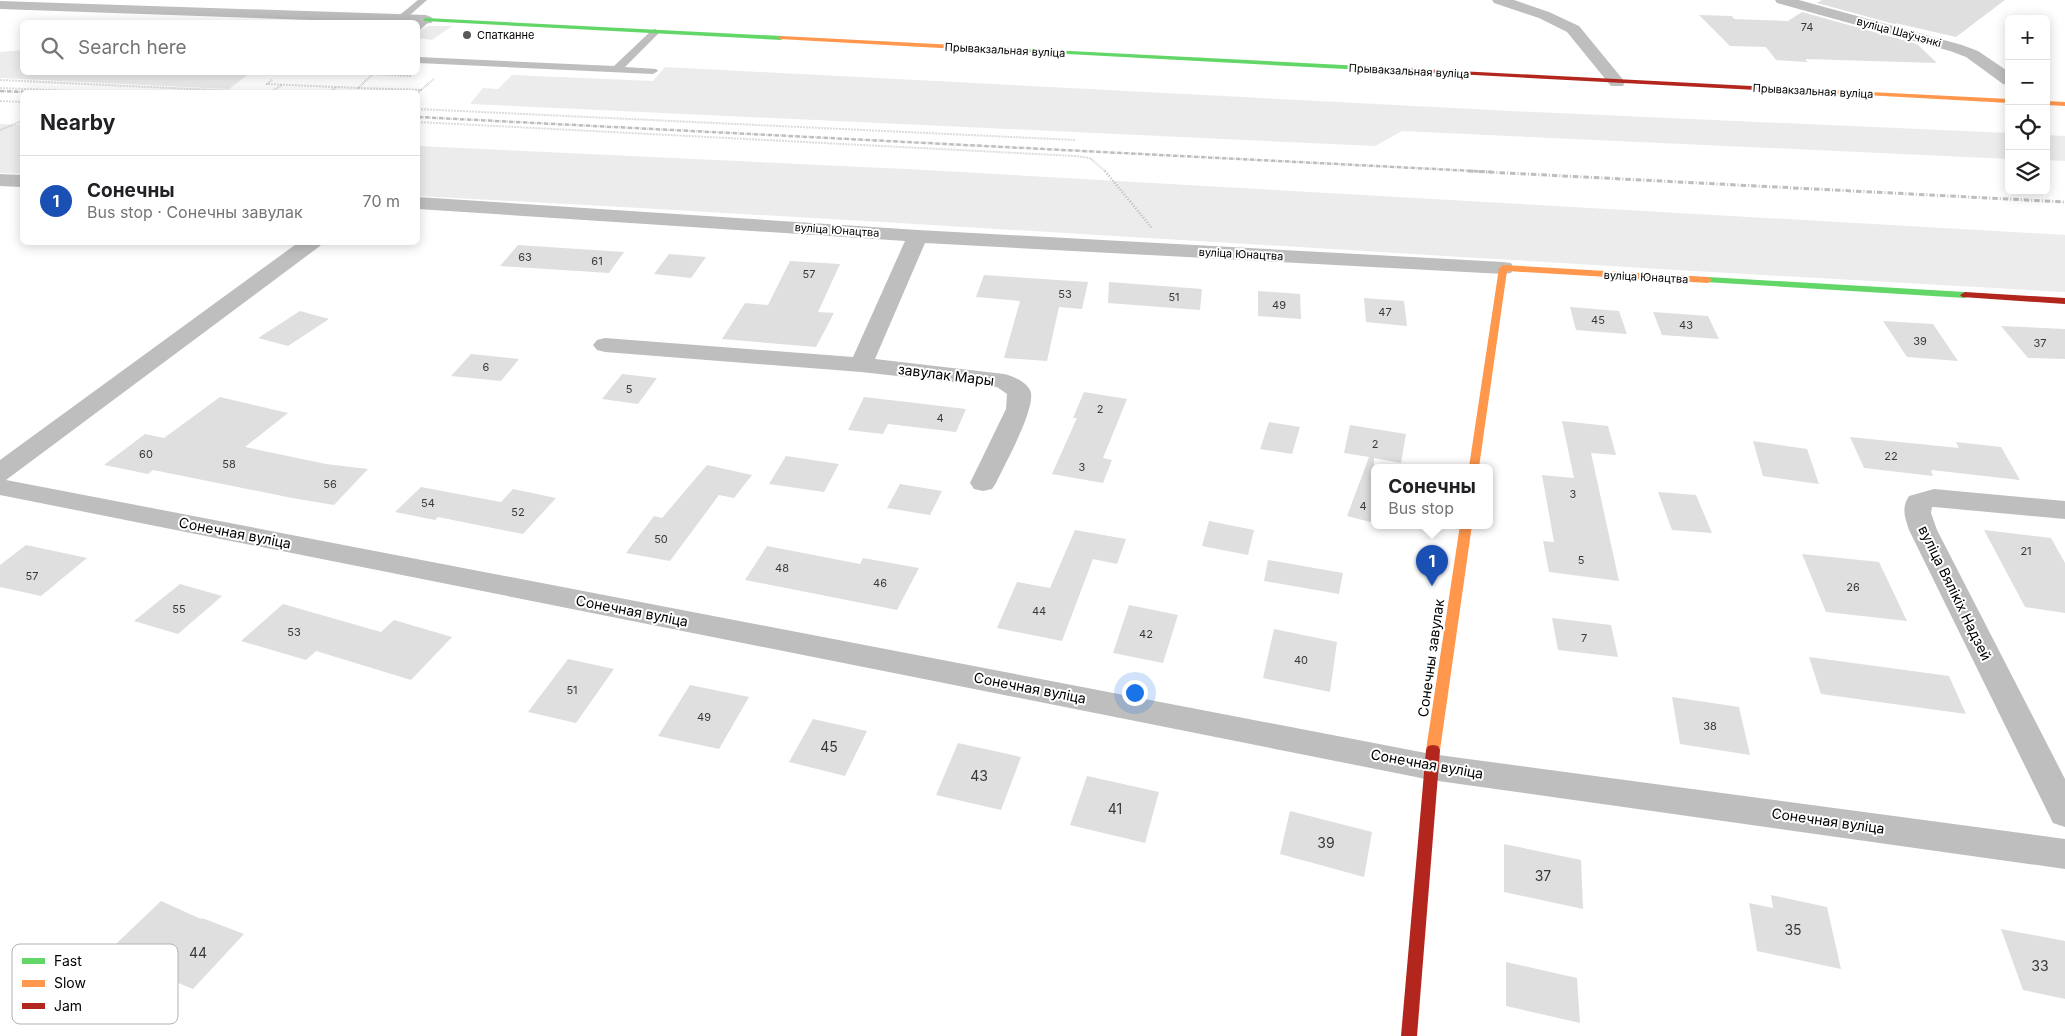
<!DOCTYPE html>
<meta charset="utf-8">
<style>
:root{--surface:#fff;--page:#f6f6f6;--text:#202124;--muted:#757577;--line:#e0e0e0;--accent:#1a73e8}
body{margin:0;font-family:Inter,sans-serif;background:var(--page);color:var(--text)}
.controls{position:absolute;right:15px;top:15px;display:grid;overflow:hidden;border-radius:8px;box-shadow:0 2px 12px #0003}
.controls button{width:45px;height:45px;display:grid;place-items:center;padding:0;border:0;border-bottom:1px solid var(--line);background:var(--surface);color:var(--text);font:25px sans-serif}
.you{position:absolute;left:1134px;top:692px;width:18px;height:18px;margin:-12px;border:4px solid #fff;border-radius:50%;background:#1a73e8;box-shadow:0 0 0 8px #1a73e833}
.badge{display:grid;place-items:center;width:32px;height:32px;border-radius:50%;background:var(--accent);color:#fff;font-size:16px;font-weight:700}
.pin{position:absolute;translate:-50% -41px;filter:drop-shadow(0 1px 2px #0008)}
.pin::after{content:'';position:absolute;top:26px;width:18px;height:15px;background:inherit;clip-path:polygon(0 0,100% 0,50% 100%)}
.popup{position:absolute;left:1371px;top:464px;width:122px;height:65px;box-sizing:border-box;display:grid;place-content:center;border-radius:8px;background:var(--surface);filter:drop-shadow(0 1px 4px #0005);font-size:16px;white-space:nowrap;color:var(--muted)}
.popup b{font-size:19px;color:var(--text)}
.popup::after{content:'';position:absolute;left:50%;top:100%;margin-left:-10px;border:10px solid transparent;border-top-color:var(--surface)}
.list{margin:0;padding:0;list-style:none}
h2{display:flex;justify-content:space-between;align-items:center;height:65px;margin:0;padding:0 20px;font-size:21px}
h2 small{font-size:16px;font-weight:400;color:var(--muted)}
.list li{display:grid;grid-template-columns:32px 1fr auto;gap:15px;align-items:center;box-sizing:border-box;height:90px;padding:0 20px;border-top:1px solid var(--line)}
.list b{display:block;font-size:19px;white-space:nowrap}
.list p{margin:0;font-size:16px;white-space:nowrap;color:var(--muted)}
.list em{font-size:16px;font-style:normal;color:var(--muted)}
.icon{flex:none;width:28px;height:28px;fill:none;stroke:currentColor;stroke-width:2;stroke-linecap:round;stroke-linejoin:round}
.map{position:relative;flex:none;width:2065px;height:1036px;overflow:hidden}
.search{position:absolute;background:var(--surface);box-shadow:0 2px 12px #0003;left:20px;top:20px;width:400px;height:55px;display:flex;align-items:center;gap:12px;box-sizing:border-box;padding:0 18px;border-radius:8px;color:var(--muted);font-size:19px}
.panel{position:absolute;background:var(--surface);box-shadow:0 2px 12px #0003;left:20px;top:90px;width:400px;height:155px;border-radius:8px}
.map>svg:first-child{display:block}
.green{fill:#ececec}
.building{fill:#dfdfdf}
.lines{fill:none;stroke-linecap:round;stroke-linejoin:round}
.path-far1{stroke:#b9b9b9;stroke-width:2;stroke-dasharray:0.5 1;stroke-linecap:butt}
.path{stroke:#b9b9b9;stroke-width:2.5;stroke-dasharray:1 2;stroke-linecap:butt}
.lane{fill:#bebebe;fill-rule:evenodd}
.street{fill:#bebebe;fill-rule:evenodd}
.fast{fill:#63d668;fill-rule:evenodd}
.slow{fill:#ff974d;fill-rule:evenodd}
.jam{fill:#b3261e;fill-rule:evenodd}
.rail-far1{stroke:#bebebe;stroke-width:2.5;stroke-dasharray:4.5 1 0.5 1;stroke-linecap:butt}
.rail{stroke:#bebebe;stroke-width:3;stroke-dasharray:5.5 2 1 2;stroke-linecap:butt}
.poi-dot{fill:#595959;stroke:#fff;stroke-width:2}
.labels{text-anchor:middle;stroke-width:4;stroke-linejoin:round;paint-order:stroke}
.number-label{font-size:11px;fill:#383838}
.far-street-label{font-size:11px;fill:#000;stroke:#fff}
.far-poi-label{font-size:11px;fill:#000;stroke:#fff;text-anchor:start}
.street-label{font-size:14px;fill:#000;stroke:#fff}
.near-number-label{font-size:14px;fill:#383838}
.key{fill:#fff;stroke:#b2b2b2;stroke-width:1}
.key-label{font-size:14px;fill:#000}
</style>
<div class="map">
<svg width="2065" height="1036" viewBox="0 0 2065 1036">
<rect width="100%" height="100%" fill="#fff"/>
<path class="green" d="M 428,26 L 452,26 L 432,40 L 418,38 L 418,31 Z
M 22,50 L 22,72 L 250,73 L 229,89 L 0,78 L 0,52 Z
M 665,67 L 1511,111 L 2009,133 L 2009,159 L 1402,131 L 1375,146 L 470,104 L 483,88 L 498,89 L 512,75 L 653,81 Z
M 0,124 L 22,125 L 22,174 L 0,173 Z
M 2046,135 L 2065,136 L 2065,161 L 2046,160 Z
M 418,146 L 926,170 L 2065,235 L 2065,292 C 1516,262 967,225 418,196 Z"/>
<path class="building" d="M 1822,0 L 2005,0 L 1956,37 L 1895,23 L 1898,25 L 1817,3 Z
M 1802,12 L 1917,44 L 1937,63 L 1805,59 L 1808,62 L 1776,60 L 1766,47 L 1730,46 L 1699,15 L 1732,16 L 1734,19 L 1788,21 Z
M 518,245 L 578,249 L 624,252 L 609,273 L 500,266 Z
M 669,254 L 706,257 L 691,278 L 654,274 Z
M 790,261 L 840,264 L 818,312 L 834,313 L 816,347 L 722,339 L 745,303 L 768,305 Z
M 984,275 L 1088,282 L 1082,309 L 1059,307 L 1047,361 L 1004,358 L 1020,301 L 976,297 Z
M 1109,282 L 1202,289 L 1200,310 L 1108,303 Z
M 1258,291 L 1300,294 L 1301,319 L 1258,316 Z
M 1364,298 L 1404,301 L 1407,326 L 1366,322 Z
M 1570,307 L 1619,311 L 1627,334 L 1576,330 Z
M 300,311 L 329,319 L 288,346 L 258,338 Z
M 1653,312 L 1708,316 L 1719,339 L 1662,335 Z
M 1883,321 L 1933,324 L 1958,361 L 1907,357 Z
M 2001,326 L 2065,329 L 2065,359 L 2028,358 Z
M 471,354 L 519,359 L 501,381 L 451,376 Z
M 622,374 L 657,378 L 638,404 L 602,399 Z
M 1084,392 L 1127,399 L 1103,458 L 1112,460 L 1103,483 L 1052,474 L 1077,418 L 1073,418 Z
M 220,397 L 288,413 L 245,447 L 326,464 L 368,469 L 334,505 L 292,498 L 153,470 L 148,474 L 104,465 L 145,434 L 164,438 Z
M 864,397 L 924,404 L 966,409 L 956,432 L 888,424 L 883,434 L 848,430 Z
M 1562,421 L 1608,426 L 1616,455 L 1591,453 L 1619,581 L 1549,572 L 1543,541 L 1554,542 L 1542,475 L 1574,478 Z
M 1269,422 L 1300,427 L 1292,454 L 1260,449 Z
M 1350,425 L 1406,434 L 1401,463 L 1374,458 L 1374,523 L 1347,516 L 1369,457 L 1344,453 Z
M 1850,437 L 1959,448 L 1956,442 L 2001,447 L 2020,480 L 1931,470 L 1933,476 L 1864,468 Z
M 1753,441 L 1807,449 L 1819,484 L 1763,476 Z
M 786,456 L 839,464 L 824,492 L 769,484 Z
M 707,465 L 752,475 L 734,498 L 719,495 L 670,561 L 626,553 L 654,516 L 662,518 Z
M 900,484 L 942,491 L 930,515 L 887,508 Z
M 421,487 L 501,502 L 513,489 L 556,498 L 523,534 L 438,517 L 435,520 L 395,512 Z
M 1658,492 L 1696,495 L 1712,533 L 1672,530 Z
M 1209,521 L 1254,530 L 1248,555 L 1202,546 Z
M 1075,530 L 1126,539 L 1117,564 L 1093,559 L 1062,641 L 997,628 L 1017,582 L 1050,588 Z
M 1984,530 L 2051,538 L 2065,563 L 2065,613 L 2025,607 Z
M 26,545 L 87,558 L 41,596 L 0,587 L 0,565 Z
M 767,546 L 860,564 L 863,558 L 919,568 L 897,610 L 745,580 Z
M 1802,554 L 1879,562 L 1907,621 L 1826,612 Z
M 1268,560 L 1343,573 L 1339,594 L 1264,581 Z
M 180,584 L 222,596 L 178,634 L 134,621 Z
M 283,604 L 381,632 L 394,620 L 452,637 L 411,680 L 316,651 L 306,660 L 241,641 Z
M 1129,605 L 1178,615 L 1163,663 L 1113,653 Z
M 1552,618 L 1611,625 L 1618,657 L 1558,650 Z
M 1274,629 L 1337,642 L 1330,692 L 1263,678 Z
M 1809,657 L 1949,676 L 1966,714 L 1821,694 Z
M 568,659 L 614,669 L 576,723 L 528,712 Z
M 690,685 L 749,697 L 719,749 L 658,736 Z
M 1672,697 L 1739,707 L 1750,755 L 1680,744 Z
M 813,719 L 867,731 L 845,776 L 789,762 Z
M 958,743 L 1021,757 L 1001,810 L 936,795 Z
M 1087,776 L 1159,792 L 1145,843 L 1070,825 Z
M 1290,811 L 1372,832 L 1364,877 L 1280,854 Z
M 1504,844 L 1581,860 L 1583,909 L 1504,892 Z
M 1771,895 L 1827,907 L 1841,969 L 1757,951 L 1749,903 L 1773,908 Z
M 161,901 L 201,919 L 202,918 L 244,934 L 193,989 L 129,963 L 120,972 L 97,962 Z
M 2001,929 L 2065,941 L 2065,999 L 2023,990 Z
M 1506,962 L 1577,978 L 1580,1023 L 1506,1006 Z"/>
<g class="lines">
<path class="path-far1" d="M 339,74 L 341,72
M 373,74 L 412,76
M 0,80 L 255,92
M 272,80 L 267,84 L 337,87
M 0,88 L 94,92
M 358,88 L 421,90 L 418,93
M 421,90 L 434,79
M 271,92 L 282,85
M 329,92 L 337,87 L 358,88 L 374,73
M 0,101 L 22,102
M 418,109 L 1075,140
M 418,122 L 1075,156 L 1090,158 L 1106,172
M 0,130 L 22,121"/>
<path class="path" d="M 1105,171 L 1152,228"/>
<path class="lane" d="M 418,0 L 427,0 L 402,22 L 396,22 L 396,18 Z
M 426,17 L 431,20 L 421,29 L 418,30 L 418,23 Z
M 655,29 L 660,32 L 625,67 L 656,69 L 658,71 L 653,74 L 418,63 L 418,57 L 614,66 L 652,30 Z"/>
<path class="street" d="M 1492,0 L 1514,0 L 1549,12 L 1579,26 L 1625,82 L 1623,86 L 1611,86 L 1567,32 L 1539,18 L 1494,3 Z
M 1775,0 L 1799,0 L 1962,45 L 1978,51 L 2009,72 L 2009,85 L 2003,84 L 1966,57 L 1950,51 L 1777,3 Z
M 0,1 L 426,15 L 431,17 L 434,20 L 431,23 L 418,24 L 418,22 L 367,22 L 0,9 Z
M 0,174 L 22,175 L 22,187 L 0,186 Z
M 418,197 L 918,230 L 1503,262 L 1511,263 L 1514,268 L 1511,273 L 1503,274 L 925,243 L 875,359 L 1004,374 C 1013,376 1029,383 1031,393 C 1034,412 1005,464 996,483 L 992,489 L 983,491 L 974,489 L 970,483 L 1006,409 L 1007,394 L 997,387 L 861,372 L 605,352 L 597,350 L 593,345 L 597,340 L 605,338 L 853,357 L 905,241 L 418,209 Z
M 299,242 L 323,242 L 320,246 L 6,480 L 1431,754 L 2065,839 L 2065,869 L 1431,780 L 0,495 L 0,460 Z
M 1934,489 L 2065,501 L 2065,519 L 1934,507 L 1932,507 L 1931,513 L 1937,530 L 2065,779 L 2065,827 L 2053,823 L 1909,530 C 1905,517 1901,508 1909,496 Z"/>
<path class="fast" d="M 426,18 L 781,36 L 784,38 L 781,40 L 424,21 L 423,20 Z
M 994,47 L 1401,68 L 1404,70 L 1401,72 L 992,50 L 992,48 Z
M 1708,277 L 1965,292 L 1970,295 L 1965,298 L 1705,282 L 1704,280 Z"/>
<path class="slow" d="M 781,36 L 994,47 L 997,49 L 994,51 L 779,39 L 778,38 Z
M 1831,90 L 2009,99 L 2009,103 L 1829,93 L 1829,91 Z
M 2046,101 L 2065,102 L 2065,106 L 2046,105 Z
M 1503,265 L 1708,277 L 1712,280 L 1708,283 L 1507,271 L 1479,467 L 1469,467 L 1499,268 Z
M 1460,525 L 1472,525 L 1440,750 L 1438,754 L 1433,755 L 1428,754 L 1426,750 Z"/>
<path class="jam" d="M 1401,68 L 1831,90 L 1835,92 L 1831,94 L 1399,71 L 1398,70 Z
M 1965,292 L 2065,298 L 2065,304 L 1962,297 L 1960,295 Z
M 1433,745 L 1438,746 L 1440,750 L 1417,1036 L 1401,1036 L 1426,750 L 1428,746 Z"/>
<path class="rail-far1" d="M 0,91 L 26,92
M 418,117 L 1493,172"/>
<path class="rail" d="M 1468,171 L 2065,202"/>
</g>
<circle class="poi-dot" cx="467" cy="35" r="5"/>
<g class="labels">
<g class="number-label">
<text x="1807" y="31">74</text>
<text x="525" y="261">63</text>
<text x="597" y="265">61</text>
<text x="809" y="278">57</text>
<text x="1065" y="298">53</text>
<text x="1174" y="301">51</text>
<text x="1279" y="309">49</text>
<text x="1385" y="316">47</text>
<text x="1598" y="324">45</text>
<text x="1686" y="329">43</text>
<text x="1920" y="345">39</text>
<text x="2040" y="347">37</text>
<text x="486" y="371">6</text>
<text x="629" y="393">5</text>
<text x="1100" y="413">2</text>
<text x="940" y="422">4</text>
<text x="1375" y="448">2</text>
<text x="146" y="458">60</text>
<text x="1891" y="460">22</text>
<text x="229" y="468">58</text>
<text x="1082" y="471">3</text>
<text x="330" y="488">56</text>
<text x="1573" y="498">3</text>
<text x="428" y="507">54</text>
<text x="1363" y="510">4</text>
<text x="518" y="516">52</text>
<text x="661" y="543">50</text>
<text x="2026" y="555">21</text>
<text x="1581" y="564">5</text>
<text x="782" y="572">48</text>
<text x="32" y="580">57</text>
<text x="880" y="587">46</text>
<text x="1853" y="591">26</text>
<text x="179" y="613">55</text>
<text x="1039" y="615">44</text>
<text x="294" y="636">53</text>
<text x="1146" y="638">42</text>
<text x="1584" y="642">7</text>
<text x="1301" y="664">40</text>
<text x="572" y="694">51</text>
<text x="704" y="721">49</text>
<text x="1710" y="730">38</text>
</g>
<g class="far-street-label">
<text transform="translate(1899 32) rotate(15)" y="4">вуліца Шаўчэнкі</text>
<text transform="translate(1005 50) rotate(3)" y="4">Прывакзальная вуліца</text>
<text transform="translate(1409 71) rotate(3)" y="4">Прывакзальная вуліца</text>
<text transform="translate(1813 91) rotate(3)" y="4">Прывакзальная вуліца</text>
<text transform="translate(837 230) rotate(4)" y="4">вуліца Юнацтва</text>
<text transform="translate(1241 254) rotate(3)" y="4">вуліца Юнацтва</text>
<text transform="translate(1646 277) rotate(3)" y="4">вуліца Юнацтва</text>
</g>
<g class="far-poi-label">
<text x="477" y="39">Спатканне</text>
</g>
<g class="street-label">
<text transform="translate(946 375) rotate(7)" y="5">завулак Мары</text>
<text transform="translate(235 533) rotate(11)" y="5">Сонечная вуліца</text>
<text transform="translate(1955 593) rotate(64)" y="5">вуліца Вялікіх Надзей</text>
<text transform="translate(632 611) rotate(11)" y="5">Сонечная вуліца</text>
<text transform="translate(1431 658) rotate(-82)" y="5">Сонечны завулак</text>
<text transform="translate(1030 688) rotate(11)" y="5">Сонечная вуліца</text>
<text transform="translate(1427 764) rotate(10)" y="5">Сонечная вуліца</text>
<text transform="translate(1828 821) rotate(8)" y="5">Сонечная вуліца</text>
</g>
<g class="near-number-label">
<text x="829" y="752">45</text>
<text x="979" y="781">43</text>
<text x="1115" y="814">41</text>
<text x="1326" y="848">39</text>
<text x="1543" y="881">37</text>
<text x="1793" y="935">35</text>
<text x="198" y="958">44</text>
<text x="2040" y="971">33</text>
</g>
</g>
<rect x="12" y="944" width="166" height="80" rx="8" class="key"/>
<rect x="22" y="958" width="23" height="6" fill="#63d668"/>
<rect x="22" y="980" width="23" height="7" fill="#ff974d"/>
<rect x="22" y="1003" width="23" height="6" fill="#b3261e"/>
<g class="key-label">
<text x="54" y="966">Fast</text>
<text x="54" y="988">Slow</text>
<text x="54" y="1011">Jam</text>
</g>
</svg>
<div class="controls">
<button>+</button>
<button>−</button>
<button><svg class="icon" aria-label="locate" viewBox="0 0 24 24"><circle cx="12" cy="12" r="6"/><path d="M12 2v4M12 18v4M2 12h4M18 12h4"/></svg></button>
<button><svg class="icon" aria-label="layers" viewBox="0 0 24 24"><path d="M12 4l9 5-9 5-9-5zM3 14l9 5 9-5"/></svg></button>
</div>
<div class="you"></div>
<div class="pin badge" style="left:1432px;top:586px;background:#1a4fb4">1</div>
<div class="popup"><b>Сонечны</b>Bus stop</div>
<div class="search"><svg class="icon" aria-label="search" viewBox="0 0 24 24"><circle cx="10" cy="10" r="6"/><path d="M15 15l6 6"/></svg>Search here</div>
<section class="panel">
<h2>Nearby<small></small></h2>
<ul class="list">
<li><span class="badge" style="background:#1a4fb4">1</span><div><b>Сонечны</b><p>Bus stop · Сонечны завулак</p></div><em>70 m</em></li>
</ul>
</section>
</div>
